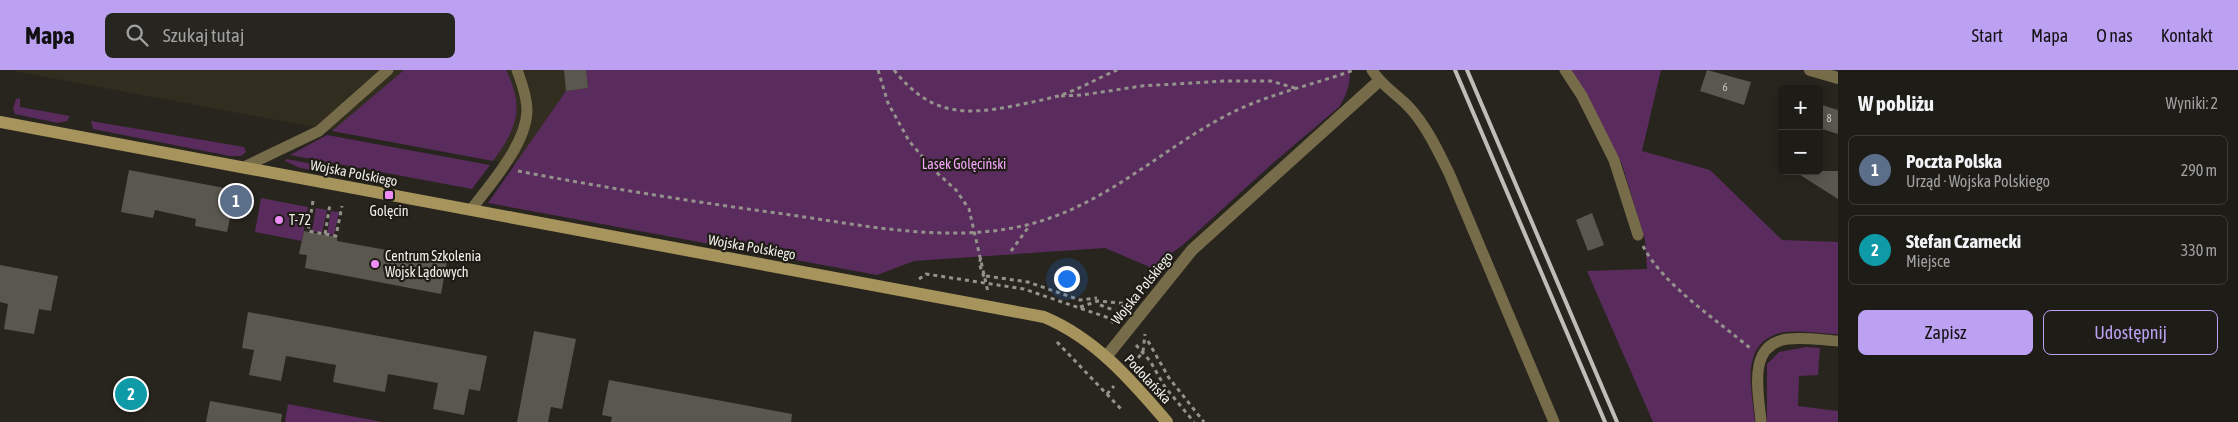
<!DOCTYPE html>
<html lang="pl">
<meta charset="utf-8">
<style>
:root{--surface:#1e1c16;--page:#26251f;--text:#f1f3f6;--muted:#a1a1a1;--line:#3c3a35;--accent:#bca0f2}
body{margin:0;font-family:"Asap Condensed",sans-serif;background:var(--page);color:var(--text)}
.controls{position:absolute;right:15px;top:15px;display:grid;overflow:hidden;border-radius:8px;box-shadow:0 2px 12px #0003}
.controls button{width:45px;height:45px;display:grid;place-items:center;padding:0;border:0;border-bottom:1px solid var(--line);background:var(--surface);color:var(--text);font:25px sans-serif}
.you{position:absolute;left:1066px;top:208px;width:18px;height:18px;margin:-12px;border:4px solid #fff;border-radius:50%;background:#1a73e8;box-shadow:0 0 0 8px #1a73e833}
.badge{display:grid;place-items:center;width:32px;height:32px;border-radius:50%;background:var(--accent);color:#fff;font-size:16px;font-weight:700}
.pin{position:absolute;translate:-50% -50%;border:2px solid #fff;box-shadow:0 1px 5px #0006}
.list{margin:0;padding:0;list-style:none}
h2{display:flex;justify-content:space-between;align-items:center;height:65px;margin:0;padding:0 20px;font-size:21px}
h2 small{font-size:16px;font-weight:400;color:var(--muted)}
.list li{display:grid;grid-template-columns:32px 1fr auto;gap:15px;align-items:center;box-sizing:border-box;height:70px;margin:0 10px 10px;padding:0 10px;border:1px solid var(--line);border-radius:8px}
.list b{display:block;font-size:19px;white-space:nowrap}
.list p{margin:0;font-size:16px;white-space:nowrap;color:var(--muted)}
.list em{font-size:16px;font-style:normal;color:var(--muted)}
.actions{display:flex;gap:10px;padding:15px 20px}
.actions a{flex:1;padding:11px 0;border:1px solid var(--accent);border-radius:8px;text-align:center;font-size:18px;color:var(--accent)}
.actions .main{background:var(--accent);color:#111}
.icon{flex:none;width:28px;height:28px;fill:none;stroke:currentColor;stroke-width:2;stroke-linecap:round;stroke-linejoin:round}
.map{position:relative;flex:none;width:1838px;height:352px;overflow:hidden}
header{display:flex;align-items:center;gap:30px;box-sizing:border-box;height:70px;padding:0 25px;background:var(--accent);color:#111}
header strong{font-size:24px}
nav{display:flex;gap:28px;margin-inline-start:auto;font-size:18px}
.search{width:350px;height:45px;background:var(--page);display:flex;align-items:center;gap:12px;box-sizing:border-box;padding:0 18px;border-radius:8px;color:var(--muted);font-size:19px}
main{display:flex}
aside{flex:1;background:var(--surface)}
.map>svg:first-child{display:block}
.built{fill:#312d1f}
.green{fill:#592c5d}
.building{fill:#59574e}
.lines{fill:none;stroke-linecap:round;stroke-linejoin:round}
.path{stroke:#95928c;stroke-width:3;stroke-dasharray:4 4;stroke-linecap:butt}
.lane{stroke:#776c4a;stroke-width:11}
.street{stroke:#776c4a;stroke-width:12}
.secondary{stroke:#a6945c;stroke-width:12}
.rail{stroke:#bfbdb8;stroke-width:4}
.poi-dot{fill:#ee8cf8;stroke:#1e1c15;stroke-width:2}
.labels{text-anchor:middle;stroke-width:4.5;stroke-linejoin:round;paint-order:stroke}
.number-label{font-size:11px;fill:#cac8c2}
.park-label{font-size:14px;fill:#f4a6fc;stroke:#1e1c15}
.street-label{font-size:14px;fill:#f0eee9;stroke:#1e1c15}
.poi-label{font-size:14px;fill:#f0eee9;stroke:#1e1c15;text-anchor:start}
</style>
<header>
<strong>Mapa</strong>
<div class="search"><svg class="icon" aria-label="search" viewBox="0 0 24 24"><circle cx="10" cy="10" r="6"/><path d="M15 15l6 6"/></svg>Szukaj tutaj</div>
<nav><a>Start</a><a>Mapa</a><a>O nas</a><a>Kontakt</a></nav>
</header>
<main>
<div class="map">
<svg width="1838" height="352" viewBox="0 0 1838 352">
<rect width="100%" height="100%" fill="#28251e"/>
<path class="built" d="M 8,0 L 884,0 L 518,95 Z"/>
<path class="green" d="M 404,0 L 506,0 C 525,38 517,58 493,91 L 332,61 Z
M 586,0 L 1350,0 C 1350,15 1347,25 1339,37 L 1273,93 L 1184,174 L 1152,198 L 1105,178 L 914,191 L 877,205 L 488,133 L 566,21 L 588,18 Z
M 1571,0 L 1661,0 L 1642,81 L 1710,100 L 1782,170 L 1838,172 L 1838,264 C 1824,264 1793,259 1780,263 C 1739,274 1752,320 1755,352 L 1653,352 L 1587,201 L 1647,199 L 1645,170 L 1622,94 Z
M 20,28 L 20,37 L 70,46 L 67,51 L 58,53 L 15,44 L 13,39 L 16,29 Z
M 91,51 L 244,77 L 246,82 L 241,86 L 230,86 L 93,59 Z
M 327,65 L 490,95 L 472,119 L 290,85 Z
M 286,89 L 367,104 L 368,110 L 300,98 L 285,91 Z
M 261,128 L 308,137 L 302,171 L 255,162 Z
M 316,138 L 327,140 L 322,163 L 312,161 Z
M 331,141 L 339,142 L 334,165 L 327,164 Z
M 1806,277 L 1820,278 L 1818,305 L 1799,306 L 1798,336 L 1838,341 L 1838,352 L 1767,352 L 1767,294 L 1779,282 Z
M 288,334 L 382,352 L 285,352 Z"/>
<path class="building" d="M 564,0 L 586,0 L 588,18 L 566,21 Z
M 1707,0 L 1751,12 L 1744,35 L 1700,21 Z
M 1819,34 L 1838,40 L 1838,64 L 1819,58 Z
M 129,100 L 235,120 L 235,123 L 241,124 L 238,140 L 232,139 L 227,162 L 195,156 L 196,149 L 155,140 L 153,148 L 121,142 Z
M 1794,101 L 1838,101 L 1838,129 Z
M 1592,143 L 1604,175 L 1588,181 L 1576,150 Z
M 304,161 L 337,167 L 337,171 L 447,191 L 441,224 L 305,198 L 307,185 L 299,184 Z
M 0,195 L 58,206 L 51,241 L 39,239 L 34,264 L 4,259 L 8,234 L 0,232 Z
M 248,242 L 487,286 L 480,321 L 469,319 L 464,345 L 433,339 L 438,313 L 388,304 L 385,322 L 333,312 L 336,295 L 286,286 L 281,311 L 249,305 L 254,280 L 242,278 Z
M 534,261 L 576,269 L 562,339 L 551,337 L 548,352 L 517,352 Z
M 609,310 L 792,344 L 791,352 L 611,352 L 612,347 L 602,345 Z
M 210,331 L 282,344 L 281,352 L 206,352 Z"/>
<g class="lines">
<path class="path" d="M 878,0 L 888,33 L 909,71 L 935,101 L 956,120 L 969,139 L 988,222
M 894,0 C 929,44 962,46 1013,36 C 1028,33 1043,30 1058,26 C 1078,20 1098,8 1117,0
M 1061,26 L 1082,25 L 1142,16 L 1223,11 L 1271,11 L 1298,19
M 518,101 C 606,118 695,132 784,144 C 870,156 966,178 1050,148 C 1116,125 1167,76 1229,44 C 1268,24 1313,15 1354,0
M 313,131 L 308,161 L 336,166 L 342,136
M 325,164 L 330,134
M 1643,176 C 1663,215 1717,250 1750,278
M 1011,181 L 1030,155
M 981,188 L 979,193 L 985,210
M 986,206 L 1028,212 L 1080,230 L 1097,228
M 919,209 L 926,204 L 1024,219 L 1106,247 L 1114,253
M 1100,235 L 1116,241 L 1121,245
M 1080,237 L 1098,231 L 1131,234
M 1148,271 L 1169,308 L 1204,352
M 1057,272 L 1121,339
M 1136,275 L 1150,291 L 1165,317 L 1194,352
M 1133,294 L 1143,282 L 1145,264
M 1107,324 L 1114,316"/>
<path class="lane" d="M 1372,0 C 1381,15 1395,23 1408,36 C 1426,55 1437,79 1449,103 L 1554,352
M 1565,0 L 1582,26 L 1614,90 L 1638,165
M 244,97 L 319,61 L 388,0
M 471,140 C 490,114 526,75 527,41 C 527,27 522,13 517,0
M 1761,352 C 1759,323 1746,274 1788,269 C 1804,267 1822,270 1838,271"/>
<path class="street" d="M 1810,0 L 1838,8
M 1106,287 L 1192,180 L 1379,11"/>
<path class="secondary" d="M 0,52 L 1044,247 C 1095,268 1132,311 1167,352"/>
<path class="rail" d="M 1455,0 L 1605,352
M 1467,0 L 1617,352"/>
</g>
<g class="poi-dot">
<rect x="384" y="120" width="10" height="10" rx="2.5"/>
<circle cx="279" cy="150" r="5"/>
<circle cx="375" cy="194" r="5"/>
</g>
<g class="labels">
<g class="number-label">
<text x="1725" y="21">6</text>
<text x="1829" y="52">8</text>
</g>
<g class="park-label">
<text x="964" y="99">Lasek Golęciński</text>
</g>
<g class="street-label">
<text transform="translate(354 103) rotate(11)" y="5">Wojska Polskiego</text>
<text transform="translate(752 177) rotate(10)" y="5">Wojska Polskiego</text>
<text transform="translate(1142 218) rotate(-51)" y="5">Wojska Polskiego</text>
<text transform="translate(1148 309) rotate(47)" y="5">Podolańska</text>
</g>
<g class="poi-label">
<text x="389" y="146" text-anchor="middle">Golęcin</text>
<text x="289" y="155">T-72</text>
<text x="385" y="191">Centrum Szkolenia<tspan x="385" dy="16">Wojsk Lądowych</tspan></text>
</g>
</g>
</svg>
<div class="controls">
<button>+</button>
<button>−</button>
</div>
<div class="you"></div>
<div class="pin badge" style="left:236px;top:131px;background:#5c6f8a">1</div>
<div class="pin badge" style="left:131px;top:324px;background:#0f9aa8">2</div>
</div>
<aside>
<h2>W pobliżu<small>Wyniki: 2</small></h2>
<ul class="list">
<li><span class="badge" style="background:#5c6f8a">1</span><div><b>Poczta Polska</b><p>Urząd · Wojska Polskiego</p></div><em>290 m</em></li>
<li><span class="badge" style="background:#0f9aa8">2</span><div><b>Stefan Czarnecki</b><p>Miejsce</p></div><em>330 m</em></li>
</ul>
<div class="actions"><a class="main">Zapisz</a><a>Udostępnij</a></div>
</aside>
</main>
